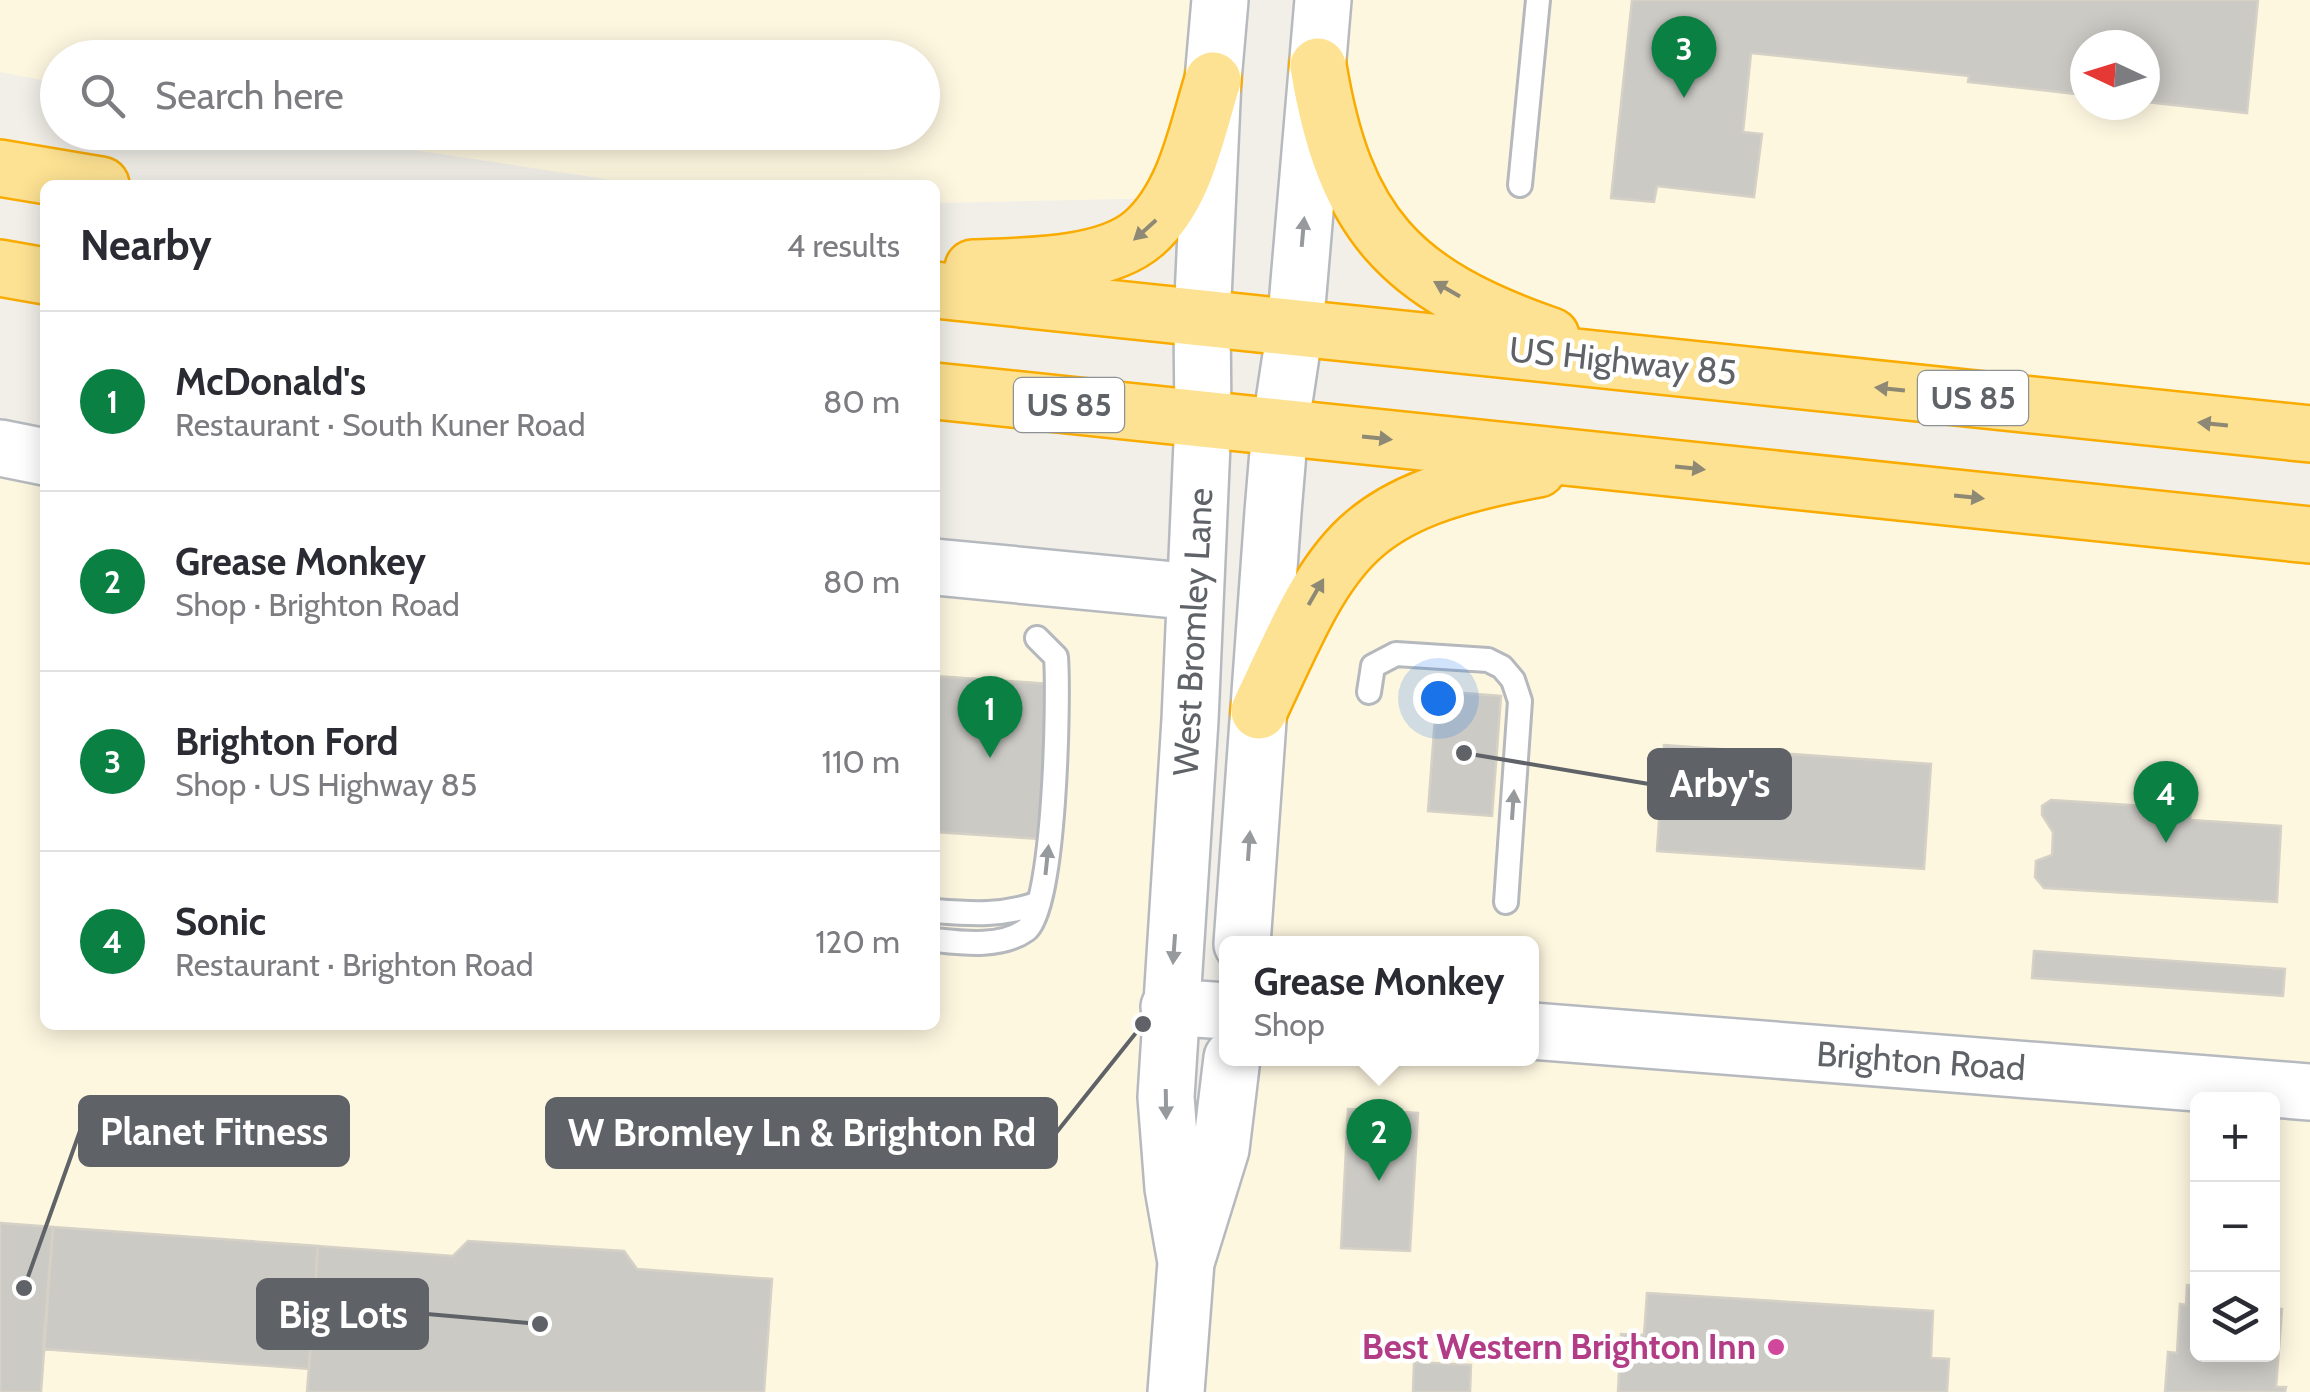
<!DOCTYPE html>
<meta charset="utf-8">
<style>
:root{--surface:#fff;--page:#f2f2f3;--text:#2b2b33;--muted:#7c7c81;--line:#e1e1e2;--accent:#0b8043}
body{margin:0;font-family:Cabin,sans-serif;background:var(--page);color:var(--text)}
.controls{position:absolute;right:30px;bottom:30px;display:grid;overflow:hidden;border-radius:15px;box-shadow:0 5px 25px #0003}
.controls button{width:90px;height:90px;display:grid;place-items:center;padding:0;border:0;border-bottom:2px solid var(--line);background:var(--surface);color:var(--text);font:50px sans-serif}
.compass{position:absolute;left:2070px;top:30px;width:90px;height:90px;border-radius:50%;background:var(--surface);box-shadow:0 5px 25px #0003;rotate:274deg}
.you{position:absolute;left:1438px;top:698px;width:35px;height:35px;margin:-25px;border:8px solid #fff;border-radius:50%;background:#1a73e8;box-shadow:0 0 0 15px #1a73e833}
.badge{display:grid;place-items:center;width:65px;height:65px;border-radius:50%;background:var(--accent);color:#fff;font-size:32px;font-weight:700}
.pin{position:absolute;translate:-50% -82px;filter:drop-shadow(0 2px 5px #0008)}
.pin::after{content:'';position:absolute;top:52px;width:35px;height:30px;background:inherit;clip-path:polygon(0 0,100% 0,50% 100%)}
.popup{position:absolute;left:1219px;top:936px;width:320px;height:130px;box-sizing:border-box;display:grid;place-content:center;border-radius:15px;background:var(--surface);filter:drop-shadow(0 2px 8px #0005);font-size:32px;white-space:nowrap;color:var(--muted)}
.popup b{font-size:38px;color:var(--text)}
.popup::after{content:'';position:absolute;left:50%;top:100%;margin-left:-20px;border:20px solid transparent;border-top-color:var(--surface)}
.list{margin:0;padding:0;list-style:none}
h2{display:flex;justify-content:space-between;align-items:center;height:130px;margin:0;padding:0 40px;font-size:42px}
h2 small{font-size:32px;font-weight:400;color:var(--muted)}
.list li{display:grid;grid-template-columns:65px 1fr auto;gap:30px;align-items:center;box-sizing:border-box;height:180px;padding:0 40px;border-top:2px solid var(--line)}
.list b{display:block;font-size:38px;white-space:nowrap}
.list p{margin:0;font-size:32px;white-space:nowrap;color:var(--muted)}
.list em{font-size:32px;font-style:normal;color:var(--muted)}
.icon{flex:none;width:55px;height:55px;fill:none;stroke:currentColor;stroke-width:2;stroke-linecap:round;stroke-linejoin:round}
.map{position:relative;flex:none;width:2310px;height:1392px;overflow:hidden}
.search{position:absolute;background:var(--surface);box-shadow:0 5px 25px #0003;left:40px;top:40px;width:900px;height:110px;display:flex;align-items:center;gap:25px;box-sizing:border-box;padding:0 35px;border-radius:55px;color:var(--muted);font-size:38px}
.panel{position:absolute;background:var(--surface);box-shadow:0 5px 25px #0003;left:40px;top:180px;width:900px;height:850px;border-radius:15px}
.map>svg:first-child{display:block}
.commercial{fill:#fef7e0;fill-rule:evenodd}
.building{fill:#cccac5;stroke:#d6d1c6;stroke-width:2.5}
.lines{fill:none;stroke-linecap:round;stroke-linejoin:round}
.lane-casing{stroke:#b5b8bc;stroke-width:28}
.secondary-casing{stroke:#b6babf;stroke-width:60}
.highway-casing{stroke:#f9ab00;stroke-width:60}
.lane{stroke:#fff;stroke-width:22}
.secondary{stroke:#fff;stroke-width:55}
.highway{stroke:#fde293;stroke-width:55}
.oneway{fill:#8e8975}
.oneway2{fill:#979a9d}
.hotel-dot{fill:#d1479c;stroke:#fff;stroke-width:4}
.labels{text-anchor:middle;stroke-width:9;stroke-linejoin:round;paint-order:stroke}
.shield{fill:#fff;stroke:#8f9295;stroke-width:2.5}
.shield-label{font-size:32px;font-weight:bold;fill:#5f6368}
.street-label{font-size:35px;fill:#5f6368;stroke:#fff}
.hotel-label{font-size:35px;font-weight:bold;fill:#b23c85;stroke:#fff;text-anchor:end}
.leader{fill:none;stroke:#5f6368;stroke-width:4}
.callout-dot{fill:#5f6368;stroke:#fff;stroke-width:4}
.callout{fill:#5f6368;stroke:#5f6368;stroke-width:4}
.callout-label{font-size:38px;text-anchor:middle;font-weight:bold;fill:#fff}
</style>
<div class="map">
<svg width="2310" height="1392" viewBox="0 0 2310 1392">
<rect width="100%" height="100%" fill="#f1efe8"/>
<path class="commercial" d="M 0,0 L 1221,0 L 1172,198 L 935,203 L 935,185 L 644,185 L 421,151 L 320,133 L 922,132 L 922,58 L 58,58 L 57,83 L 0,72 Z
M 1323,0 L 2310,0 L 2310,434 L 1635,362 L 1422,274 L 1318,66 ZM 2085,45 L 2145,45 L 2145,105 L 2085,105 Z
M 0,448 L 45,457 L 45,1025 L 935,1025 L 935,567 L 1195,592 L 1173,1188 L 1232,1059 L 1532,1058 L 1532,944 L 1242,943 L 1259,711 L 1313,596 L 1496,477 L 2310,535 L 2310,1392 L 0,1392 ZM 2198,1100 L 2272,1100 L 2272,1354 L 2198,1354 Z"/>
<path class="building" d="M 1632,0 L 2258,0 L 2247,113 L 2145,102 L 2145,45 L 2085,45 L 2085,95 L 1968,82 L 1969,76 L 1751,53 L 1743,132 L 1762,134 L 1754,197 L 1657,186 L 1654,202 L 1611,198 Z
M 935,676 L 1051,684 L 1040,839 L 935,832 Z
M 1437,691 L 1501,696 L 1492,816 L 1428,811 Z
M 1664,745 L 1931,764 L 1924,869 L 1657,851 Z
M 2051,800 L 2191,809 L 2190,820 L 2281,826 L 2277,902 L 2044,888 L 2035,877 L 2036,861 L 2052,855 L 2053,832 L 2042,815 L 2042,806 Z
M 2034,951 L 2285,969 L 2283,996 L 2032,978 Z
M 1348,1109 L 1418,1113 L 1410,1251 L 1341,1248 Z
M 0,1223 L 53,1227 L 41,1392 L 0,1392 Z
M 53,1227 L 318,1246 L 309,1369 L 43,1349 Z
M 468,1241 L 624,1251 L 637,1269 L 772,1279 L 764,1392 L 307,1392 L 318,1246 L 453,1256 Z
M 2187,1285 L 2198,1286 L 2198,1354 L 2272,1354 L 2272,1308 L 2282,1309 L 2276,1387 L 2286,1387 L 2285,1392 L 2165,1392 L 2168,1352 L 2177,1353 L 2180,1304 L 2186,1305 Z
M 1647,1293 L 1933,1311 L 1931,1358 L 1949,1359 L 1947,1392 L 1618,1392 L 1621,1334 L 1644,1335 Z
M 1414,1362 L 1471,1365 L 1470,1392 L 1413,1392 Z"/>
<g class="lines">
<g class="lane-casing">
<path id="lane" d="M 1520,185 L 1538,0
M 1369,692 L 1373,666 L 1396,654 L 1488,660 L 1502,667 L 1513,680 L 1520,701 L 1506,902
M 935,911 C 972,914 1003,916 1039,903
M 935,940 C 963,943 1001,948 1026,930 C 1055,909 1059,699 1056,657 L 1037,638"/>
</g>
<g class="secondary-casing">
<path id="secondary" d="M 0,448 L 45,457
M 935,567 L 1195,592
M 1242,944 L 1273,512 L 1280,428 L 1295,329 L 1323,0
M 1169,1007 L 1226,1011
M 1532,1031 L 2310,1092
M 1186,1262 L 1173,1188 L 1166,1097 L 1190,720 L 1203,420 L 1202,320 L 1213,80 L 1220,0
M 1176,1392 L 1186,1262 L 1221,1149 L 1232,1058"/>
</g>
<g class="highway-casing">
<path id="highway" d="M 1318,66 C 1344,224 1400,284 1551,336
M 0,168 L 101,185
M 0,268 L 45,276
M 973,268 C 1022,266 1106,267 1144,233 C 1186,196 1197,131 1213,80
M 935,290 L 2310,434
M 935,391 L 2310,535
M 1259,711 C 1334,548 1350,503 1538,469"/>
</g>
<use href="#lane" class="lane"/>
<use href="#secondary" class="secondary"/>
<use href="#highway" class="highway"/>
</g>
<defs><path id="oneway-solid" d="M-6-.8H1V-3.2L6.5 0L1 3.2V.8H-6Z" transform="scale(2.5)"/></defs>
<g class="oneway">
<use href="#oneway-solid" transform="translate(1145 230) rotate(138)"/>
<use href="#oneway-solid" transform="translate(1447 289) rotate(-150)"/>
<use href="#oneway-solid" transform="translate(1890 389) rotate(-174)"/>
<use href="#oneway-solid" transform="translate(2213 424) rotate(-174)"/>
<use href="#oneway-solid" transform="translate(1377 438) rotate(6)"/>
<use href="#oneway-solid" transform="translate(1690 468) rotate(6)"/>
<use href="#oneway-solid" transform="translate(1969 497) rotate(6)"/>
<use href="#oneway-solid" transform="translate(1316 592) rotate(-60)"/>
</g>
<g class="oneway2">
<use href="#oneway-solid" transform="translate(1303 232) rotate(-85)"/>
<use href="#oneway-solid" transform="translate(1513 805) rotate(-86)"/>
<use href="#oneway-solid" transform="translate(1249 846) rotate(-86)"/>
<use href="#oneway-solid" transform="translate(1047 860) rotate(-84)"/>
<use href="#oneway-solid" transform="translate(1174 949) rotate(94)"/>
<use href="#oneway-solid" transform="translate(1166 1104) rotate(89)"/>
</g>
<circle class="hotel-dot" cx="1776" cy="1347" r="10"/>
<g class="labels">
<g class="shield">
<rect x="1918" y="371" width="110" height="54" rx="8"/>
<rect x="1014" y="378" width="110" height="54" rx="8"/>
</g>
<g class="shield-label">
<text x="1973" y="409">US 85</text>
<text x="1069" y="416">US 85</text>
</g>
<g class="street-label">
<text transform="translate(1623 361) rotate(6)" y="12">US Highway 85</text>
<text transform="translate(1193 632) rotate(-87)" y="12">West Bromley Lane</text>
<text transform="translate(1921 1061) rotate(4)" y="12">Brighton Road</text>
</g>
<g class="hotel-label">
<text x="1756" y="1359">Best Western Brighton Inn</text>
</g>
</g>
<path class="leader" d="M1464 753L1649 784M24 1288L80 1131M1143 1024L1056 1133M540 1324L427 1314"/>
<g class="callout-dot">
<circle cx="1464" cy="753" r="10"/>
<circle cx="24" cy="1288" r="10"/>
<circle cx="1143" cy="1024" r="10"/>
<circle cx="540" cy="1324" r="10"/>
</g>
<g class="callout">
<rect x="1649" y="750" width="141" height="68" rx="10"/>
<rect x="80" y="1097" width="268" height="68" rx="10"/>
<rect x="547" y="1099" width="509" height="68" rx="10"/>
<rect x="258" y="1280" width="169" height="68" rx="10"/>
</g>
<g class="callout-label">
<text x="1720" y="797">Arby's</text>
<text x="214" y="1145">Planet Fitness</text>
<text x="802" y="1146">W Bromley Ln &amp; Brighton Rd</text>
<text x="343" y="1328">Big Lots</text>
</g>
</svg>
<div class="controls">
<button>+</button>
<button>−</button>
<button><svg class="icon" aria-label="layers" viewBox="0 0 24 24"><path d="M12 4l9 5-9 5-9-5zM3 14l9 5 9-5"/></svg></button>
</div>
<svg class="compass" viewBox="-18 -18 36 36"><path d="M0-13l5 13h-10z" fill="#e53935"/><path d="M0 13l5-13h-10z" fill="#7c7c81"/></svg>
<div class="you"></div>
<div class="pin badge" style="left:990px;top:758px">1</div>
<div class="pin badge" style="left:1379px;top:1181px">2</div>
<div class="popup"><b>Grease Monkey</b>Shop</div>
<div class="pin badge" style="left:1684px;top:98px">3</div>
<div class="pin badge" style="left:2166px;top:843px">4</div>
<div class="search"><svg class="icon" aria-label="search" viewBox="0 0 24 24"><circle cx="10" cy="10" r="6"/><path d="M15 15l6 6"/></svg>Search here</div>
<section class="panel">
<h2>Nearby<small>4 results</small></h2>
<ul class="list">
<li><span class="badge">1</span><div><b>McDonald's</b><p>Restaurant · South Kuner Road</p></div><em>80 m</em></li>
<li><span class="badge">2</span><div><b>Grease Monkey</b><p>Shop · Brighton Road</p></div><em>80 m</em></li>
<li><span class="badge">3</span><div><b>Brighton Ford</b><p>Shop · US Highway 85</p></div><em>110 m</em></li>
<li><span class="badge">4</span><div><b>Sonic</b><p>Restaurant · Brighton Road</p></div><em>120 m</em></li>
</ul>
</section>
</div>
